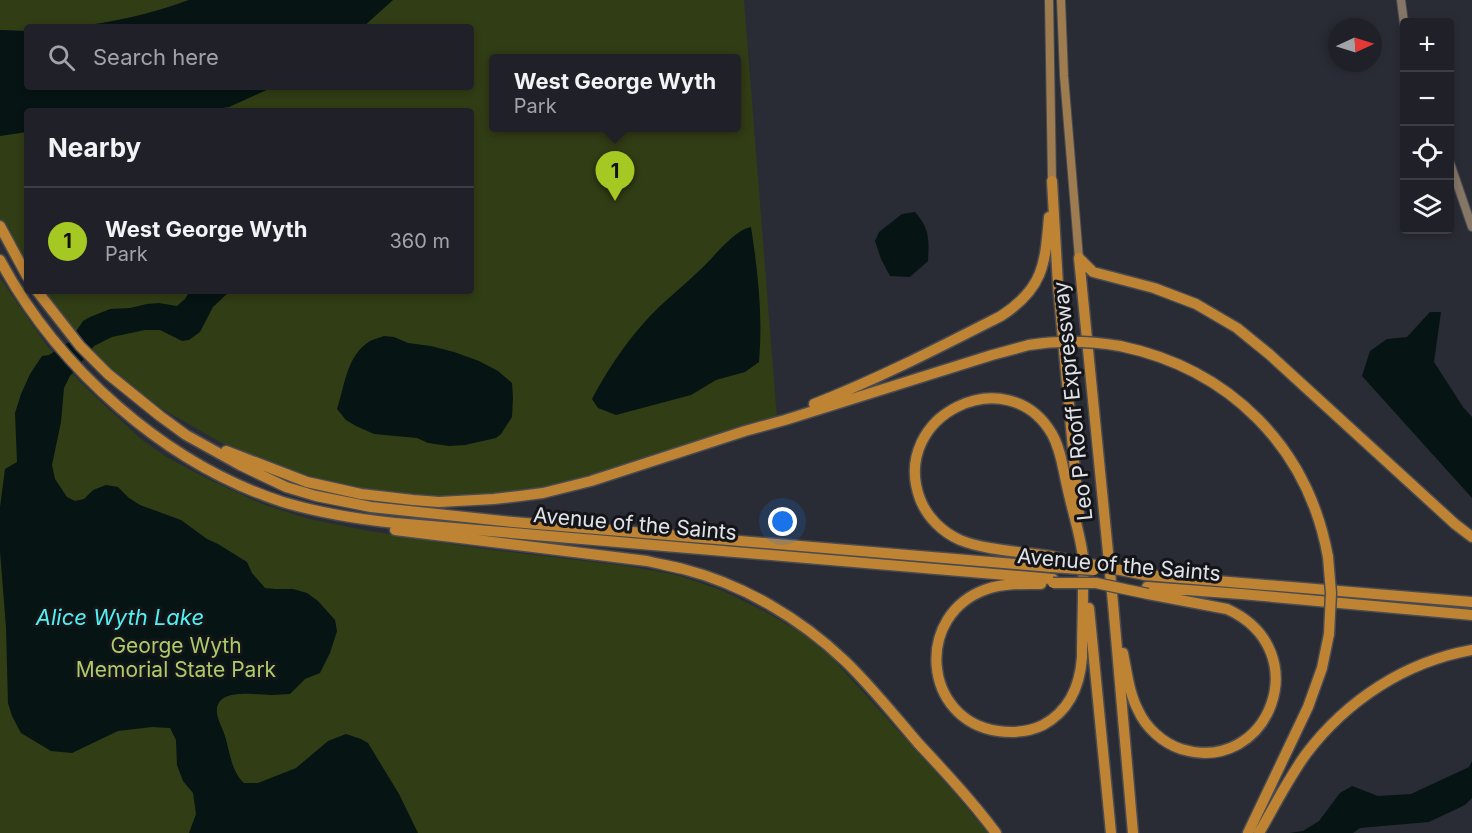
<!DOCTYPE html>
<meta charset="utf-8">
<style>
:root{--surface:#202128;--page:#282930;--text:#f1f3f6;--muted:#a2a3a8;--line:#3d3e45;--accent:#a5c822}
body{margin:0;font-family:Inter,sans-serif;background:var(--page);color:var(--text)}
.controls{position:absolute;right:18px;top:18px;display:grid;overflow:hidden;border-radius:6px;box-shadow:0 3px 9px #0003}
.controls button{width:54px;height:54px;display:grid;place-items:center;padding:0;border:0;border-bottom:2px solid var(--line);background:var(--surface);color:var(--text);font:30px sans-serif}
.compass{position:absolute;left:1328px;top:18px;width:54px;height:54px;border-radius:50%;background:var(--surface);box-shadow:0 3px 9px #0003;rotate:86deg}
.you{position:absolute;left:783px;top:522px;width:21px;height:21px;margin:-15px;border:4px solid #fff;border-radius:50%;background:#1a73e8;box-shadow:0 0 0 9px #1a73e833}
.badge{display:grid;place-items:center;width:39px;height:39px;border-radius:50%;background:var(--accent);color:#111;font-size:20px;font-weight:700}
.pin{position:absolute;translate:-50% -50px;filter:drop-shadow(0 2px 3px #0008)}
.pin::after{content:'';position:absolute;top:32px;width:21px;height:18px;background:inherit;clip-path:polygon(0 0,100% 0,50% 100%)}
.popup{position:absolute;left:489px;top:54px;width:252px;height:78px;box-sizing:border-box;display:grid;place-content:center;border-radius:6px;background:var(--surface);filter:drop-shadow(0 2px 4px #0005);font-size:20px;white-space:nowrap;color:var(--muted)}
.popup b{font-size:22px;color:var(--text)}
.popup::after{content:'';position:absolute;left:50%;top:100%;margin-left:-12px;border:12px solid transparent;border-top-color:var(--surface)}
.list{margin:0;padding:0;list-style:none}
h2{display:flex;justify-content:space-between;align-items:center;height:78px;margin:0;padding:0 24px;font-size:26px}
h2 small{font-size:20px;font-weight:400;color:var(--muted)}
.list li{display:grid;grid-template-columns:39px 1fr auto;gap:18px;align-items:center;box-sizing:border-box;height:108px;padding:0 24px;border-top:2px solid var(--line)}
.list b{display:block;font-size:22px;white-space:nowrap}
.list p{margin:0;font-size:20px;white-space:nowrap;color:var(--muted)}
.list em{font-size:20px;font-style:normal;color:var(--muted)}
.icon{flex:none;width:33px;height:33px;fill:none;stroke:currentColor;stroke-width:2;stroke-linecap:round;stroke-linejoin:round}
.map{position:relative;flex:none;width:1472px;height:833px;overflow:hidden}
.search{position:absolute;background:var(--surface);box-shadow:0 3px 9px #0003;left:24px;top:24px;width:450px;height:66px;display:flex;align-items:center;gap:15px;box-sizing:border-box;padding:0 21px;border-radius:6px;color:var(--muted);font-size:22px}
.panel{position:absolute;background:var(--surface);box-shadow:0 3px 9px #0003;left:24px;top:108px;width:450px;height:186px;border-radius:6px}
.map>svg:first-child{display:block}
.green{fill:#313d15;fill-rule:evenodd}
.water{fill:#061414}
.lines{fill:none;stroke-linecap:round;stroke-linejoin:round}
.secondary-casing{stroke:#494b51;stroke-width:10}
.primary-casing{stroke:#494b51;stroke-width:10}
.motorway-casing{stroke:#494b51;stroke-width:13}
.secondary{stroke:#857665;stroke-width:8}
.primary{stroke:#9e7c50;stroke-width:8}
.motorway{stroke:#be8434;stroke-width:10}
.motorway-bridge-casing{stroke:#494b51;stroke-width:13;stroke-linecap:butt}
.motorway-bridge{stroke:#be8434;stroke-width:10}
.labels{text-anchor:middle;stroke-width:6;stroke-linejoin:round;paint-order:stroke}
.street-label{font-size:21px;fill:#e1e3e8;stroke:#141519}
.park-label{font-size:21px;fill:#adcc6a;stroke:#141519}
.water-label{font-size:22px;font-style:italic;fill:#50f1f1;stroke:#141519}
</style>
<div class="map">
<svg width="1472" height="833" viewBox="0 0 1472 833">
<rect width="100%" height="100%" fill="#2a2c35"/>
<path class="green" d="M 0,0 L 189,0 C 152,13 113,24 74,27 C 59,28 43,27 27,27 L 27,31 L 0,30 Z
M 361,0 L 744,0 L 777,419 L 634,467 L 520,496 L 439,502 L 361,494 L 311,476 L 259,464 L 122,386 L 38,291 L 471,291 L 471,111 L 59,111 L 195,87 L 471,87 L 471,27 L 327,27 ZM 494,58 L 736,58 L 736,128 L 494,128 Z
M 27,114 L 27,274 L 0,226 L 0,117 Z
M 0,278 L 48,347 L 81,383 L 141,439 L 168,458 L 212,481 L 262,504 L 309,519 L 369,531 L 484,549 L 627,566 L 677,575 L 721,590 L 764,611 L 802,633 L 833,659 L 952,790 L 988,833 L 0,833 Z"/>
<path class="water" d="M 189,0 L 393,0 L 363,27 L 74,27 C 113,22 151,14 189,0 Z
M 0,30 L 27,31 L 27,87 L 273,87 L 229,107 L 205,111 L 27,111 L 27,132 L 0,136 Z
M 915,212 C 930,229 929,239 928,261 L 910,277 L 890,276 L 881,259 L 875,241 L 879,232 L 902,214 Z
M 751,227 C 758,272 763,317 759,362 L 745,372 L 716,380 L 691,395 L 616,415 L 598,408 L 592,399 C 610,365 632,333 660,306 C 674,293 689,281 702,268 C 715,256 734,230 751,227 Z
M 190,291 L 230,291 L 213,307 L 200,332 L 189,340 L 182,341 L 160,330 L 145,330 L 112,337 L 94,346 L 70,376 L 64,388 L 61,422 L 52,465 L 55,479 L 67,497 L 75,501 L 84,499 L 93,490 L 106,485 L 118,487 L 129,498 L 140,505 L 181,520 L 207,539 L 218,544 L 247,562 L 252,573 L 265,588 L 276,589 L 293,589 L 307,593 L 318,601 L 335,620 L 337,631 L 330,653 L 320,673 L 305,679 L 290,694 C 284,694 278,695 271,695 C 257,695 214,687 217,713 C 218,721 223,729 225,736 C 230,752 231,771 244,783 L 258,783 L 296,768 L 328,741 L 346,734 L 361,739 L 368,743 L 399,794 L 418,833 L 189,833 L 196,814 L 193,793 L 183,781 L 177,765 L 176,740 L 170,728 L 152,727 L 118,731 L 72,753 L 51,751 L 21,733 L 12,716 L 8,703 L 6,628 L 0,551 L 0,507 L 5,469 L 17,462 L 15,413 L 21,394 L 30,374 L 42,356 L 49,355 L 69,342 L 83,321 L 90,317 L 110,309 L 130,308 L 147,304 L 159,303 L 177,306 L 185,299 Z
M 1430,312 L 1441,312 L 1434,362 L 1463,407 L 1472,417 L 1472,498 L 1362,376 L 1370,351 L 1387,339 L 1407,337 Z
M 384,336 L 394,337 L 408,343 L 431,346 L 454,352 L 479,361 L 498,371 L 512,383 L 513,398 L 512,417 L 501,434 L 496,438 L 465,445 L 449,446 L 428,443 L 417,438 L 374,434 L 356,426 L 346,420 L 337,409 C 345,386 346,356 370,341 C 374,339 379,338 384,336 Z
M 1472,761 L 1472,798 L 1465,805 L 1429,822 L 1360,828 L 1353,833 L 1289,833 L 1303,831 L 1319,821 L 1340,793 L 1352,786 L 1378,796 L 1411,794 L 1469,767 Z"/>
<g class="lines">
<g class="secondary-casing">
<path id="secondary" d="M 1401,0 L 1404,23
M 1450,163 L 1472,227"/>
</g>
<g class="primary-casing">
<path id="primary" d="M 1049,0 L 1052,181
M 1061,0 L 1064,76 L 1079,258"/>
</g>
<g class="motorway-casing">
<path id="motorway" d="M 1052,181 L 1058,285 L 1079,515
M 0,226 L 27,276
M 1079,258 L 1113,603 L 1133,833
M 1079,258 L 1093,272 L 1154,288 L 1196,304 L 1237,328 L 1269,354 L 1455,524 L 1472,537
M 0,260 C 58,368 165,464 283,502 C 320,513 357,519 395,523 L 1053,579
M 37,291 L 80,346 L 108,374 L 160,416 L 186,435 L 240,465 L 286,487 L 316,496 L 371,507 L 513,522 L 1051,567
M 1120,346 C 1230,369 1308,447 1328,557
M 814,404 C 878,379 940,347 1001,316 C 1044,288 1045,264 1049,217
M 226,451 L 307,482 L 361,494 L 413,500 L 439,502 L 494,499 L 520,496 L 543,493 L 591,481 L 745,431 L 785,420 L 992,355 L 1029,345
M 395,530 L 647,561 C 659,564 671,566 683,569 C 742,584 800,618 845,661 C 871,686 894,715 918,743 C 945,772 972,801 996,833
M 1145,575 L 1472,602
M 1041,584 C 1023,584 1004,583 987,589 C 914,614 922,720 998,731 C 1013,733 1029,732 1043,725 C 1069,711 1080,686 1082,657 C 1082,635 1083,612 1083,589 C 1083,579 1085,567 1083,557 C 1080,533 1072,510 1067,486 C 1063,469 1061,450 1052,434 C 1008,358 889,415 920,499 C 927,517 942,532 960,540 C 984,550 1024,552 1050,556
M 1147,587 L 1241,594 L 1472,615
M 1089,608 L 1111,833
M 1123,653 C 1127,672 1129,693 1138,710 C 1146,728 1163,743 1181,749 C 1269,776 1318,650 1227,609 L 1148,594
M 1248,833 L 1308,707 L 1322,668 L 1329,634
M 1259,833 C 1274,807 1288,779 1306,754 C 1347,700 1405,662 1472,650"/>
</g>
<use href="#secondary" class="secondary"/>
<use href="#primary" class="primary"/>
<use href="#motorway" class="motorway"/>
<g class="motorway-bridge-casing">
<path id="motorway-bridge" d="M 1029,345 C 1060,340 1090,341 1120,346
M 1050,556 L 1145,575
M 1328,557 L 1331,593 L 1329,634
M 1051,567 L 1094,570
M 1053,583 L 1096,583 L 1148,594"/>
</g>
<use href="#motorway-bridge" class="motorway-bridge"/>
</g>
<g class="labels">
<g class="street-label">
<text transform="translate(1073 401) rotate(-96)" y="7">Leo P Rooff Expressway</text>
<text transform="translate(635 524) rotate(5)" y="7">Avenue of the Saints</text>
<text transform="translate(1119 565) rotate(5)" y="7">Avenue of the Saints</text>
</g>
<g class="park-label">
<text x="176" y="653">George Wyth<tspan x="176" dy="24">Memorial State Park</tspan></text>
</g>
<g class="water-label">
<text x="120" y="625">Alice Wyth Lake</text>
</g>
</g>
</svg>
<div class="controls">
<button>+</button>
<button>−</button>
<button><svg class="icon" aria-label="locate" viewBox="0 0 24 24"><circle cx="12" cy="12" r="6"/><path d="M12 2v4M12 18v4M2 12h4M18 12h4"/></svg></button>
<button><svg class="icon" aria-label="layers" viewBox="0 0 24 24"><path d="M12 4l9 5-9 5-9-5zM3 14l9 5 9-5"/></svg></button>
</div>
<svg class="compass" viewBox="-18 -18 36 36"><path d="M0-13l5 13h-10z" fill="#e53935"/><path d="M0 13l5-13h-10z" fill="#a2a3a8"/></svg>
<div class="you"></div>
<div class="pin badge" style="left:615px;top:201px">1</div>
<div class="popup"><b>West George Wyth</b>Park</div>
<div class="search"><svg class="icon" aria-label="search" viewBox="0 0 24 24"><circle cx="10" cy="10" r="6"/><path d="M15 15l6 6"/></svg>Search here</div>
<section class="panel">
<h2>Nearby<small></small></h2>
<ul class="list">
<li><span class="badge">1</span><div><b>West George Wyth</b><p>Park</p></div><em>360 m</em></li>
</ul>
</section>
</div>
